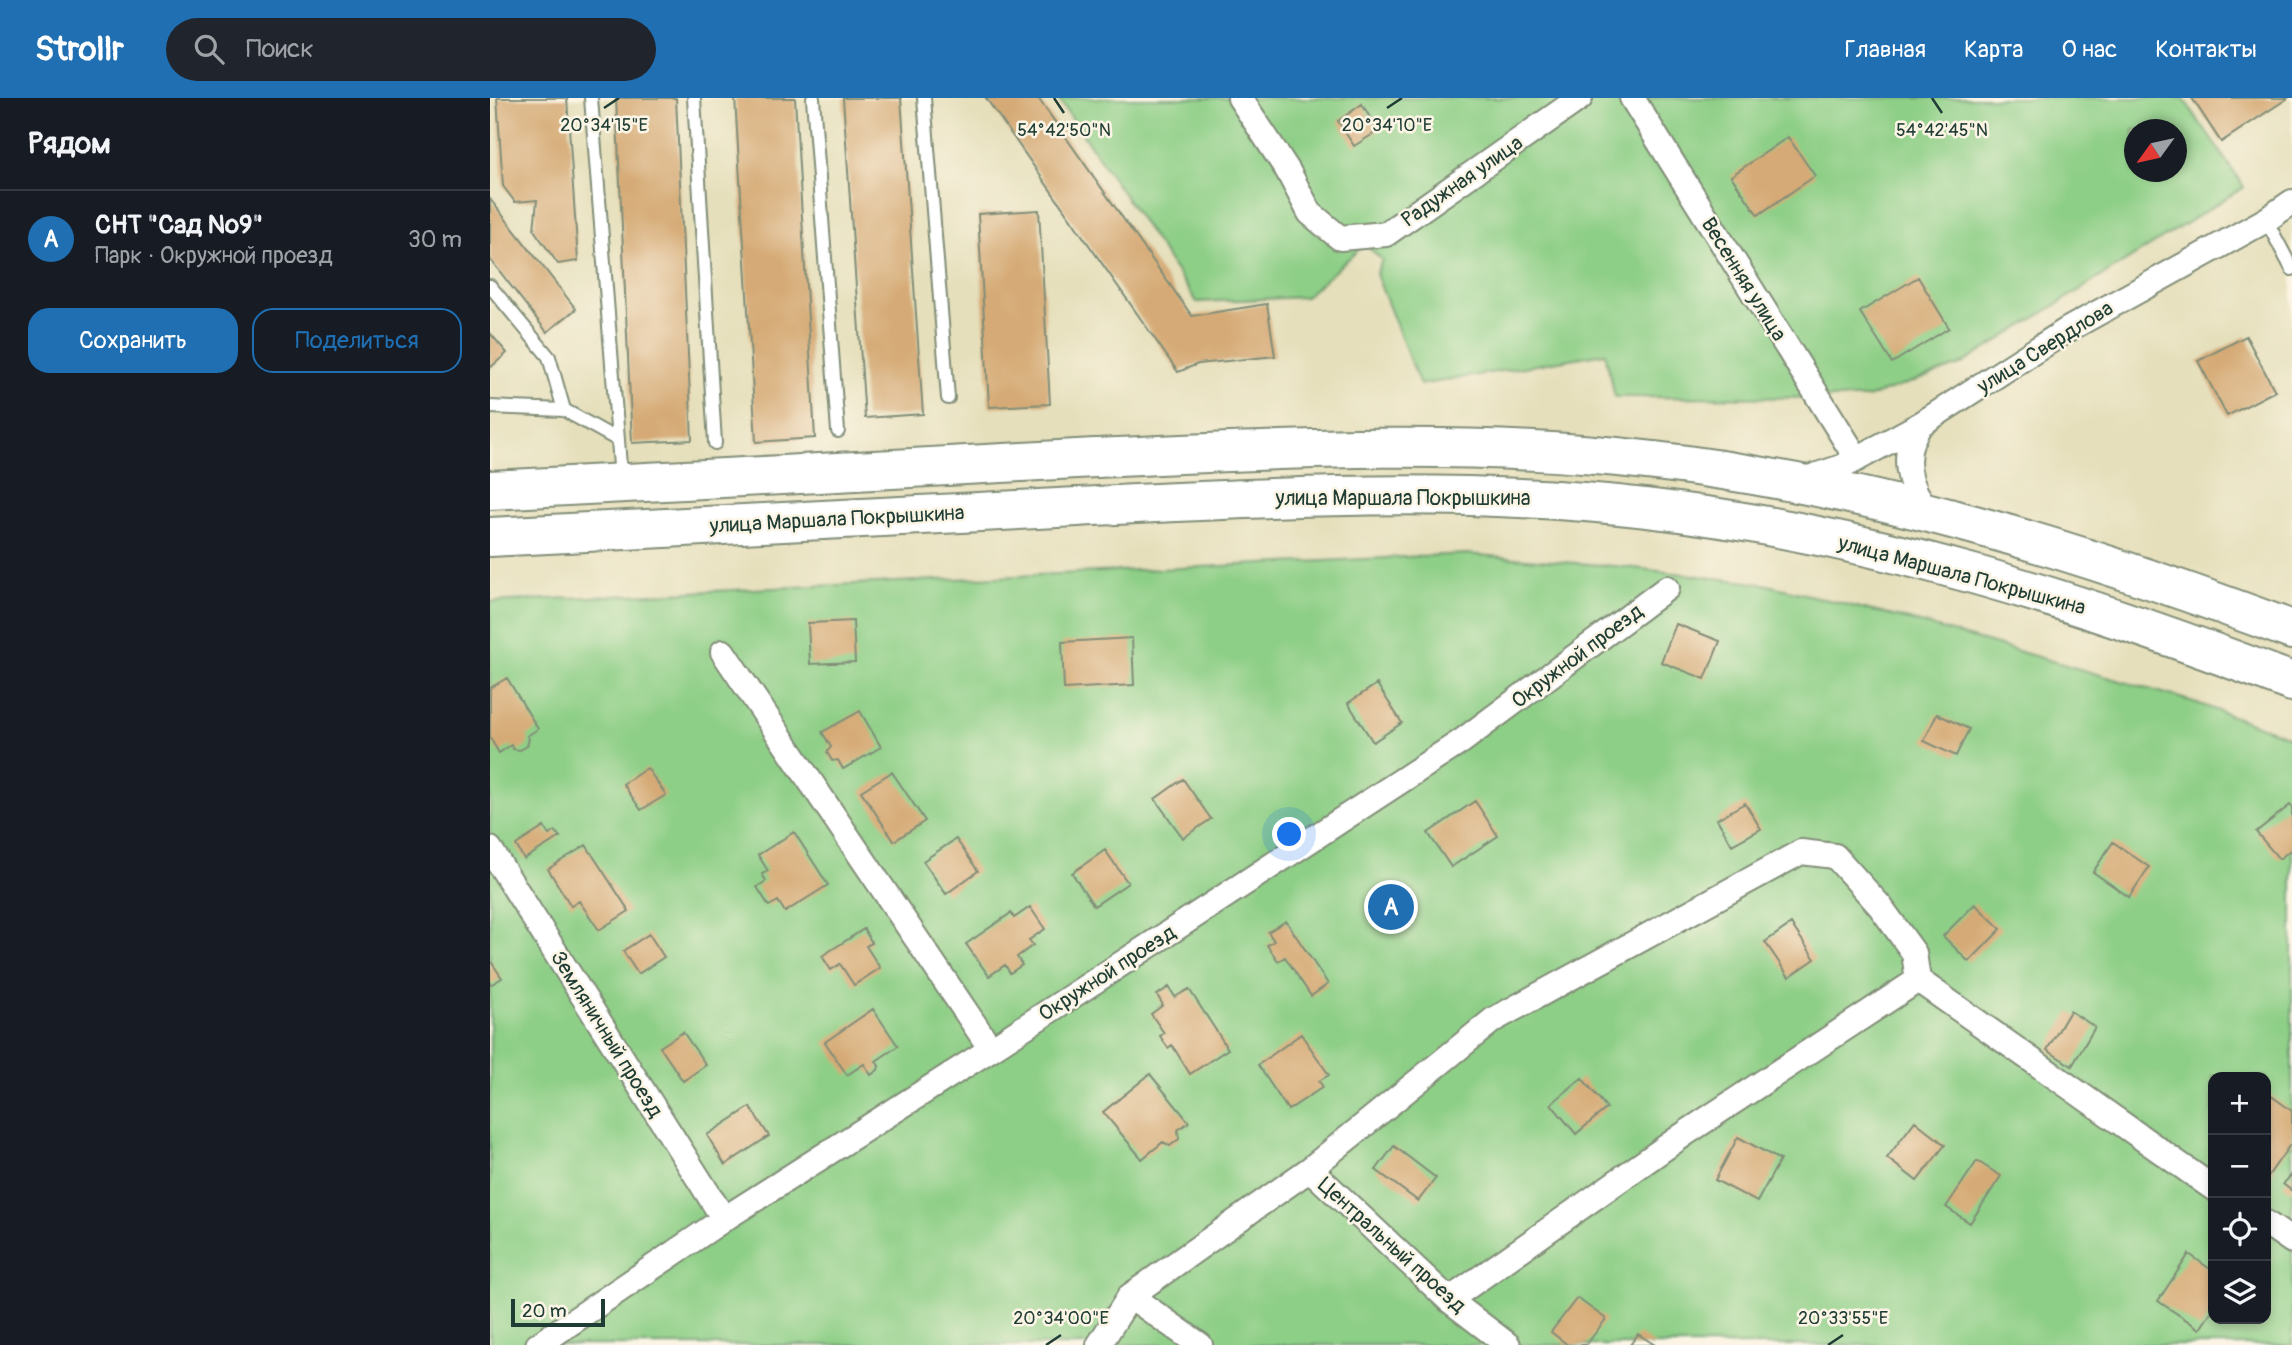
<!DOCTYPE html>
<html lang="ru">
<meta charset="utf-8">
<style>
:root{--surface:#171b24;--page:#20242c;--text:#f1f3f6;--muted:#9ea1a6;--line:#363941;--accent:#1f6fb2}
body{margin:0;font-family:Pangolin,sans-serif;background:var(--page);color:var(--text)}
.controls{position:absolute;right:21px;bottom:21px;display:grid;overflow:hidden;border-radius:14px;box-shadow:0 4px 10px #0003}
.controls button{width:63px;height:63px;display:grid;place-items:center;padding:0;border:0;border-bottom:2px solid var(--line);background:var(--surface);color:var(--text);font:35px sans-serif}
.compass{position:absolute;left:1634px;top:21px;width:63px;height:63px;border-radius:50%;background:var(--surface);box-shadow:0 4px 10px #0003;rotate:237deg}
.scale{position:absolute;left:21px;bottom:18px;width:94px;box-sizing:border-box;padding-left:7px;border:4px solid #1f3d34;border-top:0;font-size:19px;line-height:24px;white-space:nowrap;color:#1f3d34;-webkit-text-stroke:5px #fcf5e5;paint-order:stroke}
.you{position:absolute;left:800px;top:737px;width:24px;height:24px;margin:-18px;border:5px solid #fff;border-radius:50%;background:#1a73e8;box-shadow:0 0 0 10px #1a73e833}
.badge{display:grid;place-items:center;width:46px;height:46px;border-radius:50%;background:var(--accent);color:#fff;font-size:23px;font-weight:700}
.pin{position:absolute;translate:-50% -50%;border:4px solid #fff;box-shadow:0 2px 7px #0006}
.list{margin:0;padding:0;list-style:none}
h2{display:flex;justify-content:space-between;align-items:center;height:91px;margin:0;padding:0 28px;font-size:30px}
h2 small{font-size:23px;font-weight:400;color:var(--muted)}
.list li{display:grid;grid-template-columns:46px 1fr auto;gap:21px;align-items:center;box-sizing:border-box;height:98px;padding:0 28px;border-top:2px solid var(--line)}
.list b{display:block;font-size:26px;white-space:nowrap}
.list p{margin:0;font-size:23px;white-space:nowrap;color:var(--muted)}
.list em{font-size:23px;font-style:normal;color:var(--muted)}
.actions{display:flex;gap:14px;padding:21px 28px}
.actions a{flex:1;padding:16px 0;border:2px solid var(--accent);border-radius:21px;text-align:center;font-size:24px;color:var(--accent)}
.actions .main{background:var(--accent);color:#fff}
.icon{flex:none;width:38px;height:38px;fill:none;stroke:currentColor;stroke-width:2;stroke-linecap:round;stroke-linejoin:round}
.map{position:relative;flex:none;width:1802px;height:1247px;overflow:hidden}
header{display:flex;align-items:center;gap:42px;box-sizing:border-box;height:98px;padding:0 35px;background:var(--accent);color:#fff}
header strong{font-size:33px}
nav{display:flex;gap:38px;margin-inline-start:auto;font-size:24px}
.search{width:490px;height:63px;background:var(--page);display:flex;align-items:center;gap:18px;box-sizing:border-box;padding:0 24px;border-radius:38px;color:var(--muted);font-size:26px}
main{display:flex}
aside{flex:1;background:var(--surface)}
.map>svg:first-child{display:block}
.green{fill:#8ecf87;stroke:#56865e;stroke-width:2;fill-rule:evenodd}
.building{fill:#d5aa76}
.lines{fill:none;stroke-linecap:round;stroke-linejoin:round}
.lane-casing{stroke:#828e78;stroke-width:16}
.street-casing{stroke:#828e78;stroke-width:28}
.primary-casing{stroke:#828e78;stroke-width:42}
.lane{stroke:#fff;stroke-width:12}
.street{stroke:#fff;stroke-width:24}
.primary{stroke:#fff;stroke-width:38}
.ticks{fill:none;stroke:#1f3d34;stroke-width:2.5}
.labels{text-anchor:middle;stroke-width:5;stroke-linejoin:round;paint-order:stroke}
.street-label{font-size:21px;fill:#1f3d34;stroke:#fcf5e5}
.ticks-label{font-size:18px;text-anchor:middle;fill:#1f3d34;stroke:#fcf5e5;stroke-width:5;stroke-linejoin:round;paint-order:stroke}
</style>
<header>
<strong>Strollr</strong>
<div class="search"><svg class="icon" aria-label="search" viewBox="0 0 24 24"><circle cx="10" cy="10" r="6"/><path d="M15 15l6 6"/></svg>Поиск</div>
<nav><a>Главная</a><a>Карта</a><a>О нас</a><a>Контакты</a></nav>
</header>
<main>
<aside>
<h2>Рядом<small></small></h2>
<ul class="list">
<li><span class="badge">A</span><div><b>СНТ &quot;Сад №9&quot;</b><p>Парк · Окружной проезд</p></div><em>30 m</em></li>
</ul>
<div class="actions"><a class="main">Сохранить</a><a>Поделиться</a></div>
</aside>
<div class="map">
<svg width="1802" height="1247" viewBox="0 0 1802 1247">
<rect width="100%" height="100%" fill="#fcf5e5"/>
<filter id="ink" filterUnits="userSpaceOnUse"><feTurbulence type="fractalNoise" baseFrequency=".0143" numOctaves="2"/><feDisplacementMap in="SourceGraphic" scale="14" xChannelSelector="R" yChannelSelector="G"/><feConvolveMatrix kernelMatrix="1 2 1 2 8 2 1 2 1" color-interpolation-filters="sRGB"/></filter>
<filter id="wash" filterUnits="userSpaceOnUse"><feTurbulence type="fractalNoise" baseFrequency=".00686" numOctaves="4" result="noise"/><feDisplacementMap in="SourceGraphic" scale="28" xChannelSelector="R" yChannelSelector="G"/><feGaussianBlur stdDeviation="1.57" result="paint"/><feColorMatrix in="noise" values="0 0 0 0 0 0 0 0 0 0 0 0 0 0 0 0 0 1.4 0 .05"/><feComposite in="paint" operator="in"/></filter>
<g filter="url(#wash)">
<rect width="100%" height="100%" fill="#e5dfbb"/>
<path class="green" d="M 568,0 L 1693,0 L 1754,89 L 1470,267 L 1377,300 L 1125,299 L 1115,255 L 930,287 L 886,176 L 892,162 L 875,146 L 815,199 L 707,204 ZM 1644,32 L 1686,32 L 1686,74 L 1644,74 Z
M 976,456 L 1136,469 L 1274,486 L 1423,523 L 1704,604 L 1802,640 L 1802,1247 L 0,1247 L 0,504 ZM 1723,979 L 1776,979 L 1776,1221 L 1723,1221 Z"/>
<g id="blocks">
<path class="building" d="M 7,0 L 77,0 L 88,163 L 68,166 L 44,132 L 47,102 L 25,104 L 13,88 Z
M 126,0 L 186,0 L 202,342 L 142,345 Z
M 245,0 L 305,0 L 325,340 L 266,344 Z
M 353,0 L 411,0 L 433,316 L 375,320 Z
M 496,0 L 548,0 L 702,218 L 777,206 L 785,258 L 708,266 L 688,274 Z
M 1702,0 L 1798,0 L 1731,44 Z
M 872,6 L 888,33 L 864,48 L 848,23 Z
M 1298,39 L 1325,78 L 1268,117 L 1241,78 Z
M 0,101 L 86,211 L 57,234 L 0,161 Z
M 549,112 L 560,306 L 499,309 L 488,116 Z
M 1428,179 L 1459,230 L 1402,265 L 1370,214 Z
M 0,235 L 17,255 L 0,270 Z
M 1756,238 L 1785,293 L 1737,318 L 1708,263 Z
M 363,523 L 365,564 L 320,566 L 318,525 Z
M 1186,526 L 1230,543 L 1215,581 L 1171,564 Z
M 642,540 L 644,587 L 574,591 L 572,544 Z
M 17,580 L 48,631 L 37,638 L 39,641 L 37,648 L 30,652 L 23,651 L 21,647 L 9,655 L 0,640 L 0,590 Z
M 887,586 L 912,625 L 883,644 L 858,605 Z
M 370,613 L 391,649 L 353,671 L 348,662 L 342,663 L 337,654 L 341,649 L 332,634 Z
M 1447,616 L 1479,631 L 1466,658 L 1434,643 Z
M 157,670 L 176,697 L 151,712 L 133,686 Z
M 402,674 L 435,723 L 404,743 L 371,693 Z
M 693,681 L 721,721 L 693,740 L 665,701 Z
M 985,703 L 1008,738 L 961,769 L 938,735 Z
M 1255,705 L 1271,731 L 1242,747 L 1227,721 Z
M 1800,707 L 1802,709 L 1802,751 L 1789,761 L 1766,734 Z
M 54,729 L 59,737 L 65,733 L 70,739 L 34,761 L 26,747 Z
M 304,734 L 338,787 L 295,814 L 288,803 L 279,808 L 267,789 L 276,783 L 272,776 L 278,773 L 268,757 Z
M 466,741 L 488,773 L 456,796 L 433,763 Z
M 1623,744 L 1659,769 L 1639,799 L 1603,774 Z
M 96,747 L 139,813 L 109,832 L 89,803 L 81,808 L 58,771 Z
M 615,752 L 638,785 L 604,808 L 582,775 Z
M 1485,806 L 1511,831 L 1479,864 L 1453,838 Z
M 540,809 L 555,831 L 539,842 L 543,847 L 527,859 L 532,867 L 520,875 L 515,867 L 499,878 L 476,846 L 521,815 L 524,820 Z
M 796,823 L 838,886 L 821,898 L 795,859 L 788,863 L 777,847 L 784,843 L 778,834 Z
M 1301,826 L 1325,861 L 1299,879 L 1275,844 Z
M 374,831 L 382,845 L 376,848 L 390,870 L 364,887 L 350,866 L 341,872 L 332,858 Z
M 159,836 L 174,859 L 148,876 L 133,853 Z
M 0,862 L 12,880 L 0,887 Z
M 679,889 L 685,899 L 699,891 L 738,951 L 700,976 L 682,947 L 678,950 L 670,938 L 674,935 L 661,916 L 673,907 L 667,897 Z
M 383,911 L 408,948 L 386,963 L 389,968 L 388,972 L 381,977 L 374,966 L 357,977 L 335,944 Z
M 1580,913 L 1605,929 L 1582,968 L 1557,952 Z
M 193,934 L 216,967 L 193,983 L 170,949 Z
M 811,936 L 839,977 L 829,983 L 833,989 L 798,1012 L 768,967 Z
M 660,976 L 699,1024 L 688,1032 L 689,1041 L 680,1048 L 673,1044 L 652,1061 L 613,1014 Z
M 1092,980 L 1117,1010 L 1086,1036 L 1061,1006 Z
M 1776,994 L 1802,1013 L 1802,1044 L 1778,1078 L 1776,1077 Z
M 260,1009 L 279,1038 L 235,1067 L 217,1037 Z
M 1425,1023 L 1455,1047 L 1427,1083 L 1397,1060 Z
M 1248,1039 L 1290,1062 L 1267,1104 L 1225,1082 Z
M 904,1048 L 946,1080 L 928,1103 L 886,1072 Z
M 1487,1063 L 1511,1078 L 1480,1125 L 1456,1109 Z
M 1802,1076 L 1802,1093 L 1793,1086 Z
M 1699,1156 L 1723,1173 L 1723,1211 L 1710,1231 L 1668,1203 Z
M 1087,1200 L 1116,1221 L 1096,1247 L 1078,1247 L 1061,1234 Z
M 1148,1236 L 1165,1247 L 1140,1247 Z"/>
</g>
</g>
<g filter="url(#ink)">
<use href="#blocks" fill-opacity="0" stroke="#828e78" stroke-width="2"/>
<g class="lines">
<g class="lane-casing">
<path id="lane" d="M 101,0 L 128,342
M 204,0 L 225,345
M 323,0 L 348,333
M 434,0 L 458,300
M 1776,122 L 1802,171
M 0,188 L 59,259 L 74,312
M 0,309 L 74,312 L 128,342 L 131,382"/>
</g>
<g class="street-casing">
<path id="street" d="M 750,0 L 798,73 L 820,115 L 850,140 L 896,136 L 1090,0
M 1142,0 L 1367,361
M 1431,326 C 1409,355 1417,390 1441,416
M 1310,383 L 1352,369 L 1431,326 L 1577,232 L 1776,122 L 1802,104
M 233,554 L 501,951
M 0,751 L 234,1121
M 1428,882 L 1723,1090
M 820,1071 L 959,1202 L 1018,1247
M 1776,1125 L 1802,1143
M 640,1198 L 710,1247
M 48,1247 L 234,1121 L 501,951 L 972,643 L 1177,490
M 609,1247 L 640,1198 L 820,1071 L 1003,922 L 1311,754 L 1345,758 L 1390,808 L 1424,855 L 1428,882 L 1196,1035 L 959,1202"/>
</g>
<g class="primary-casing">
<path id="primary" d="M 0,392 C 202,383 403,370 605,360 C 792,351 979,341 1165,363 C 1384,388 1596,455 1802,532
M 0,439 C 196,429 391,419 587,409 C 777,399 967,388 1156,410 C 1378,435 1594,504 1802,584"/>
</g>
<use href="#lane" class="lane"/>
<use href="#street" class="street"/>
<use href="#primary" class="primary"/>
</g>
</g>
<path class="ticks" d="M 564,0 L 574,15M 1442,0 L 1452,15M 114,10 L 129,0M 897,10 L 912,0M 556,1247 L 571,1237M 1338,1247 L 1353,1237"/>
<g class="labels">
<g class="street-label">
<text transform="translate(972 83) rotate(-35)" y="7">Радужная улица</text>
<text transform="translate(1254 181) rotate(58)" y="7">Весенняя улица</text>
<text transform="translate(1555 249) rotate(-32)" y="7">улица Свердлова</text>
<text x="913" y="407">улица Маршала Покрышкина</text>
<text transform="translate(347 421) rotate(-3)" y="7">улица Маршала Покрышкина</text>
<text transform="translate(1472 477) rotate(15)" y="7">улица Маршала Покрышкина</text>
<text transform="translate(1087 558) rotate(-37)" y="7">Окружной проезд</text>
<text transform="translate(617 875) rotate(-33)" y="7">Окружной проезд</text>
<text transform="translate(117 936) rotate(58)" y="7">Земляничный проезд</text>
<text transform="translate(902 1147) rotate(42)" y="7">Центральный проезд</text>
</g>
</g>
<g class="ticks-label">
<text x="114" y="33">20°34'15"E</text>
<text x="897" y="33">20°34'10"E</text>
<text x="574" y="38">54°42'50"N</text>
<text x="1452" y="38">54°42'45"N</text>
<text x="571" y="1226">20°34'00"E</text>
<text x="1353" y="1226">20°33'55"E</text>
</g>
</svg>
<div class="controls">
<button>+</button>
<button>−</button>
<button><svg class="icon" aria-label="locate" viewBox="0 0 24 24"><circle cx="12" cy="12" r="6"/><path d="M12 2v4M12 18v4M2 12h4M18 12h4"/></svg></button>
<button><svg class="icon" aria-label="layers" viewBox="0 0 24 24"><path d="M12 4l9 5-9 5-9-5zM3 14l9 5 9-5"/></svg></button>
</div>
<svg class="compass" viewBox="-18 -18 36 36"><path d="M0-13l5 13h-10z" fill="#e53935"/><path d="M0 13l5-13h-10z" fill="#9ea1a6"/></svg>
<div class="scale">20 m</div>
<div class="you"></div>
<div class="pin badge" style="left:901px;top:809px">A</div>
</div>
</main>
